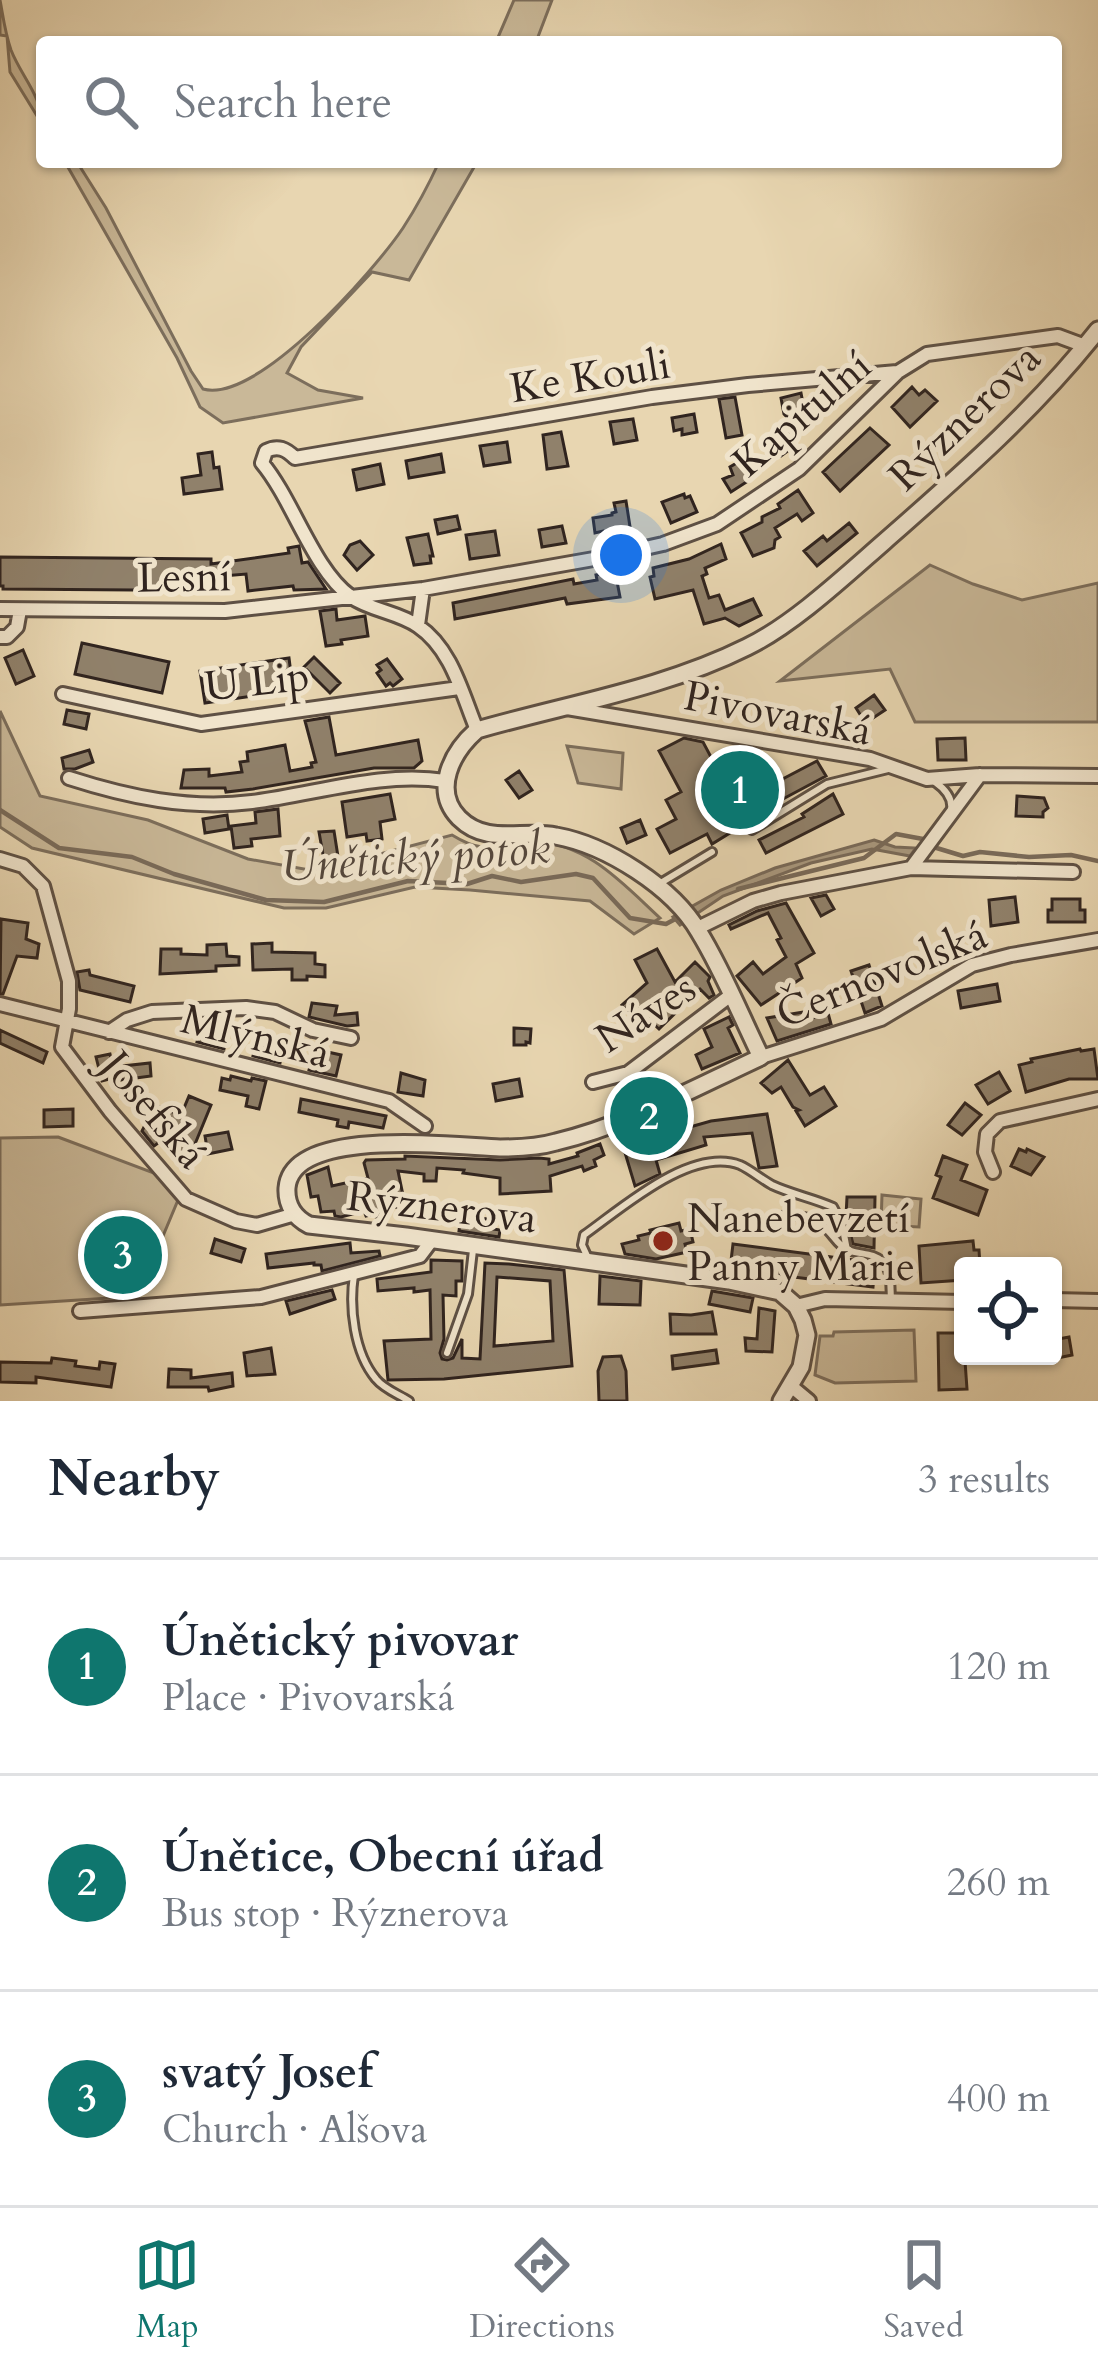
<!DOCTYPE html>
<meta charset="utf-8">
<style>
:root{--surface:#fff;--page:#f6f6f7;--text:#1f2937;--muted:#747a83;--line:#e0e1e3;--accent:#0f766e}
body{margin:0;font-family:Cardo,serif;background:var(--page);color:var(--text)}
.controls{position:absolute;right:36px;bottom:36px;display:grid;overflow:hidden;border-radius:12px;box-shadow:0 3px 9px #0004}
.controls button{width:108px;height:108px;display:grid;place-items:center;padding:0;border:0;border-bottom:3px solid var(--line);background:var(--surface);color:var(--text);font:60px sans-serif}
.you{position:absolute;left:621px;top:555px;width:42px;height:42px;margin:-30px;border:9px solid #fff;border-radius:50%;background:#1a73e8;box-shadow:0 0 0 18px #1a73e833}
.badge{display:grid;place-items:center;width:78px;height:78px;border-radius:50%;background:var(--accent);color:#fff;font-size:39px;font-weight:700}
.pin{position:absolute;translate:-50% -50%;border:6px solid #fff;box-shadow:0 3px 12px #0006}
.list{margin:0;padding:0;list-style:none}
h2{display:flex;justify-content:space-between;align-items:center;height:156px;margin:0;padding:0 48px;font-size:51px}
h2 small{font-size:39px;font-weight:400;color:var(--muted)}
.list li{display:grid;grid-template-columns:78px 1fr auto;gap:36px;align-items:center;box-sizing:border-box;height:216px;padding:0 48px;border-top:3px solid var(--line)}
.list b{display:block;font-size:45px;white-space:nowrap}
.list p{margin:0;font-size:39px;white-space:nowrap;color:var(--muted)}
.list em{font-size:39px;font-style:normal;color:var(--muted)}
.icon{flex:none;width:66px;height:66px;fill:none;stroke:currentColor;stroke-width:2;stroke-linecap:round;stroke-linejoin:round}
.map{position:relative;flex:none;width:1098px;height:1401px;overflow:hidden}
.search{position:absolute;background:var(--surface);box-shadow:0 3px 9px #0004;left:36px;right:36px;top:36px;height:132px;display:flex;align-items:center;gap:30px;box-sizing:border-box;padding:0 42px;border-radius:12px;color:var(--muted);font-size:45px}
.sheet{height:804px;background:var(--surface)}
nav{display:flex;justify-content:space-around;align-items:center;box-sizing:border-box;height:168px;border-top:3px solid var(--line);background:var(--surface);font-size:33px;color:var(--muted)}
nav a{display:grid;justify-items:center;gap:6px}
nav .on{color:var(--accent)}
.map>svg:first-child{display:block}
.green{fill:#c9b898;stroke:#7c6e5c;stroke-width:3}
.water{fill:#a9997f;stroke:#796a59;stroke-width:3}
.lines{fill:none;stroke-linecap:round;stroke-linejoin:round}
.stream{stroke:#796a59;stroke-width:4.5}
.building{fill:#90816b;stroke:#30241f;stroke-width:3;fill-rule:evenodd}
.service-casing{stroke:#5e5044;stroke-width:12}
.minor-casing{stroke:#5e5044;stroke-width:18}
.tertiary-casing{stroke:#5e5044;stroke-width:21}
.service{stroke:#f0e4cc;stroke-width:6}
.minor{stroke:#f0e4cc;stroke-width:12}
.tertiary{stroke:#f0e4cc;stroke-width:15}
.poi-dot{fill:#8f2418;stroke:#f0e4cc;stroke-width:4.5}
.labels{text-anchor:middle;stroke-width:10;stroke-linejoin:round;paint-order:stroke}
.street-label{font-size:42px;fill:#30241f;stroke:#f0e4cc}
.poi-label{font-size:42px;fill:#30241f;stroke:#f0e4cc;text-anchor:start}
.water-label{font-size:45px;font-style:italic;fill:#54473c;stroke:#f0e4cc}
</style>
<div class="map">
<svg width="1098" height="1401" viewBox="0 0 1098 1401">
<rect width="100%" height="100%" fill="#e8d6b1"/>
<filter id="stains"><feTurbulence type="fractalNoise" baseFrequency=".00167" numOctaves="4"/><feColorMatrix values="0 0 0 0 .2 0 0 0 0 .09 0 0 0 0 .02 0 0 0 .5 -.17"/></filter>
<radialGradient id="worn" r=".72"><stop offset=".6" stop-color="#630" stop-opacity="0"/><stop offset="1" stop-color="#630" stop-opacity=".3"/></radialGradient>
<path class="green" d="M 0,0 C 3,16 5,33 11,50 C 21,76 42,96 42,124 L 10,72 L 7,36 L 0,35 Z
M 514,0 L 552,0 L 536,42 L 496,42 Z
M 65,162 L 77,162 L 106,208 L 191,371 L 203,389 C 257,404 374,271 403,228 C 416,208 429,184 439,162 L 477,162 L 409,280 L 372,272 L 301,347 L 287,373 L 318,390 L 363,398 L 223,423 L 200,407 L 177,358 Z
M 930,565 L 973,584 L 1022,600 L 1098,583 L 1098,722 L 915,722 L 890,669 L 780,681 Z
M 0,711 L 40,796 L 148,820 L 248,859 L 315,871 L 452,835 C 491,859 496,839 533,841 C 589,844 622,883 660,918 L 634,934 L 590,901 L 470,890 L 415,887 L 326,908 L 284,908 L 32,848 L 0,827 Z
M 567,746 L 623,753 L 621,789 L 578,783 Z
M 58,1137 L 154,1173 L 170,1184 L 178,1200 L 150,1267 L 126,1297 L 0,1305 L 0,1138 Z
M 882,1195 L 921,1199 L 919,1227 L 881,1225 Z
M 914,1330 L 916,1381 L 835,1383 L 815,1375 L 820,1336 L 833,1336 L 834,1332 Z"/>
<path class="water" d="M 874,840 L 895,847 L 916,848 L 910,856 L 872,849 L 811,863 L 723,896 L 680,925 L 673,917 L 721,890 L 775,868 Z"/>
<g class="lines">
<path class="stream" d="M 0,810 L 59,848 L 132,857 L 174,874 L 266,900 L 324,902 L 408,881 L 467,884 L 492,876 L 521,882 L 576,874 L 593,878 L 630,918 L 666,924 L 679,917
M 738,889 L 864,858 L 896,834 L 923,839 L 930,846 L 963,856 L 980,852 L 1029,857 L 1071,855 L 1098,861"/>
</g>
<path class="building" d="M 912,387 L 919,395 L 925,390 L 937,401 L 910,427 L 892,407 Z
M 801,393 L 805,414 L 788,418 L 784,414 L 781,398 Z
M 735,397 L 742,435 L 726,438 L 719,399 Z
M 694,414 L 697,432 L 682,435 L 682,429 L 674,431 L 672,418 Z
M 633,419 L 637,440 L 614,444 L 610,422 Z
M 870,428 L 889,445 L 840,491 L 823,472 Z
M 784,429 L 796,445 L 781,456 L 769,440 Z
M 561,432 L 568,466 L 547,469 L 543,435 Z
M 507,442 L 510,462 L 484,466 L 480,446 Z
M 212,452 L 214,468 L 219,467 L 222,489 L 184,494 L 182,478 L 201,475 L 198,454 Z
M 441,454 L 444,472 L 409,478 L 406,461 Z
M 740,461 L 751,479 L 731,492 L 723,479 L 733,475 L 730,467 Z
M 380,464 L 384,484 L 357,490 L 353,470 Z
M 798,490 L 813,513 L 802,521 L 797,514 L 775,528 L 780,537 L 775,540 L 774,548 L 753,556 L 741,533 L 762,522 L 762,517 L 780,508 L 778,504 Z
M 684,494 L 685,498 L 690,496 L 697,512 L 671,523 L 662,502 Z
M 626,501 L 631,533 L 604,538 L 603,531 L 595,533 L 593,518 L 612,515 L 612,513 L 616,512 L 614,503 Z
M 457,516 L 460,529 L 438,534 L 435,520 Z
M 849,523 L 857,533 L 817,566 L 804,551 L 823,536 L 827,541 Z
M 562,526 L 566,543 L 542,547 L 539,530 Z
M 495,531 L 499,555 L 470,559 L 466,535 Z
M 428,534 L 433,556 L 430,556 L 431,563 L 414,565 L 407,538 Z
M 360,541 L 373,555 L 357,570 L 344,555 L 350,545 Z
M 721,544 L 726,559 L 705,568 L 707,574 L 702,576 L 709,598 L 719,595 L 725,610 L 753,599 L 761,615 L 739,626 L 725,618 L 704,624 L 693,590 L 655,599 L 650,577 L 654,576 L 653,568 L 689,559 Z
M 299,546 L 302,563 L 308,562 L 326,589 L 294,590 L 293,586 L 248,591 L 246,574 L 211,577 L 210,591 L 175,591 L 160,584 L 160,589 L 134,590 L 3,589 L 3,586 L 0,586 L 0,557 L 211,559 L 211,564 L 289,553 L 288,548 Z
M 615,571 L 620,597 L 567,604 L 565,598 L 455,619 L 453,603 L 573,579 L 574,584 L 597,580 L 596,575 Z
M 336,609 L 337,620 L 365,616 L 368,636 L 341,640 L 342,644 L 326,646 L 320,611 Z
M 82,643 L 169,662 L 162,693 L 75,674 Z
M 23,650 L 34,676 L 16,684 L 5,658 Z
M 314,657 L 340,683 L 330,693 L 304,667 Z
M 289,658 L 293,690 L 205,703 L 200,671 Z
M 387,659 L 402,679 L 393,686 L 390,683 L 386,686 L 377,673 L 381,670 L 377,665 Z
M 874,695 L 885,710 L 873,718 L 870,714 L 863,719 L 856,708 Z
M 67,710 L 89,714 L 86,729 L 64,724 Z
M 329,717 L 336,755 L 418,740 L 422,761 L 414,768 L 374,768 L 253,789 L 226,792 L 225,788 L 181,788 L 184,770 L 209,769 L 209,776 L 242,772 L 240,762 L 248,761 L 247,752 L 285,745 L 290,771 L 312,767 L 311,763 L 316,762 L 305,721 Z
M 684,738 L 703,742 L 728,789 L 765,769 L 773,784 L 817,761 L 826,776 L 781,800 L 779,796 L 747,813 L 751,820 L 712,844 L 707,834 L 670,853 L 657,829 L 676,819 L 666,800 L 681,792 L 659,751 Z
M 965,738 L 966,760 L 938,760 L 937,739 Z
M 89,750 L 93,762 L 75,769 L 64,769 L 62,758 Z
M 519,771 L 532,790 L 519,798 L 506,780 Z
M 390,794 L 395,819 L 380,822 L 382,839 L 367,841 L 366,834 L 347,837 L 342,802 Z
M 833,794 L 843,814 L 766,853 L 759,840 L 804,817 L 802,814 Z
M 1017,796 L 1044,798 L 1048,808 L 1043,812 L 1043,817 L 1016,816 Z
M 278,809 L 280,836 L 251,839 L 252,846 L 234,848 L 231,826 L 256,823 L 255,812 Z
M 227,815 L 229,829 L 205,833 L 203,819 Z
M 640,820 L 646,835 L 627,843 L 621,828 Z
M 334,831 L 339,863 L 325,866 L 319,832 Z
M 826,895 L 834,909 L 821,916 L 811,898 Z
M 1015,897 L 1018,922 L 991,926 L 989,900 Z
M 1052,899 L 1080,899 L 1080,910 L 1085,910 L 1085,922 L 1048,922 L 1048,910 L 1052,910 Z
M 786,903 L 814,953 L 796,964 L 802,978 L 761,1005 L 737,976 L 753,962 L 763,974 L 786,957 L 777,940 L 781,938 L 768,913 L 731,929 L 729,925 L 757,911 Z
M 1,919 L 28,923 L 26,939 L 39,944 L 37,958 L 17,956 L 3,994 L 0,994 Z
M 272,943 L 272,952 L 315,953 L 315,964 L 325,965 L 325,977 L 307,976 L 307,980 L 292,980 L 292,969 L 253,970 L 252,944 Z
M 226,944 L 227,956 L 239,957 L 239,965 L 216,966 L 216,971 L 160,974 L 161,949 L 181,949 L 181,954 L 207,955 L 207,945 Z
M 657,949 L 675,982 L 695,962 L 710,977 L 708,981 L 714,995 L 709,998 L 700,989 L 659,1029 L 648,1019 L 640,1027 L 622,1005 L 647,983 L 635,960 Z
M 869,965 L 882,1006 L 865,1013 L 851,971 Z
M 89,970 L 90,975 L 134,986 L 130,1002 L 80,990 L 77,972 Z
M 997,984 L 1000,1001 L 961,1008 L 958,991 Z
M 312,1003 L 337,1006 L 335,1015 L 357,1013 L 358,1025 L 347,1026 L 309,1017 Z
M 810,1011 L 812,1018 L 828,1013 L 831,1024 L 777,1041 L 767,1018 Z
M 729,1017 L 733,1025 L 728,1028 L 740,1053 L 702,1069 L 696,1055 L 712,1047 L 704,1029 Z
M 201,1023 L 228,1029 L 224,1049 L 197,1042 Z
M 514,1028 L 531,1029 L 530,1043 L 526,1042 L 526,1045 L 514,1045 Z
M 0,1030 L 47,1052 L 43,1063 L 0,1043 Z
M 257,1036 L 284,1042 L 280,1063 L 253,1056 Z
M 314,1049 L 341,1055 L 336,1076 L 309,1070 Z
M 1080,1049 L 1081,1051 L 1094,1049 L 1098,1079 L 1069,1079 L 1026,1092 L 1019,1065 L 1032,1062 L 1031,1059 Z
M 110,1054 L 113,1067 L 150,1063 L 151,1076 L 121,1080 L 121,1076 L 102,1081 L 96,1057 Z
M 788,1060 L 810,1095 L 824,1087 L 836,1106 L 805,1126 L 796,1111 L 799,1110 L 793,1107 L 781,1087 L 772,1093 L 761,1083 Z
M 999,1072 L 1010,1091 L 988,1104 L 976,1085 Z
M 401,1073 L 425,1080 L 423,1096 L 398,1092 Z
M 231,1076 L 251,1081 L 252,1078 L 266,1081 L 259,1109 L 246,1106 L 248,1096 L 220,1090 L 222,1078 L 230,1080 Z
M 519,1079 L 522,1096 L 496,1101 L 493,1084 Z
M 189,1096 L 211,1105 L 188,1161 L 173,1154 L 186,1123 L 154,1146 L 142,1131 L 155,1105 L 181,1115 Z
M 301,1099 L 386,1116 L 383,1128 L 349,1122 L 348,1128 L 337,1126 L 338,1120 L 299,1112 Z
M 965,1103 L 981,1115 L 962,1135 L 948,1125 Z
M 73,1109 L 73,1126 L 44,1127 L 44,1110 Z
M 767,1114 L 777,1166 L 759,1168 L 752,1133 L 704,1137 L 706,1145 L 656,1160 L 660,1174 L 635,1186 L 623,1146 L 711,1121 Z
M 228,1132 L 232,1149 L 208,1154 L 205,1136 Z
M 600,1144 L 604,1155 L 594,1160 L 596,1166 L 584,1171 L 582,1166 L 550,1176 L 551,1191 L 500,1194 L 500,1178 L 463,1173 L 464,1170 L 437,1168 L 436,1181 L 424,1181 L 424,1174 L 398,1171 L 405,1205 L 385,1210 L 387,1216 L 376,1217 L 375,1214 L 366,1216 L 364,1211 L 341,1217 L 335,1216 L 334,1211 L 321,1212 L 318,1196 L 311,1197 L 307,1175 L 328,1167 L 332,1186 L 368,1178 L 364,1163 L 366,1160 L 405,1159 L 405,1156 L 500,1160 L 539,1158 L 549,1159 L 549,1164 L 578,1156 L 577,1153 Z
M 1019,1149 L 1026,1152 L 1027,1149 L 1044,1157 L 1031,1175 L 1011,1166 Z
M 943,1156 L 967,1165 L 961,1180 L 987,1190 L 978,1215 L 933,1198 L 941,1177 L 936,1175 Z
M 847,1197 L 875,1197 L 874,1248 L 853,1244 L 846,1216 Z
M 461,1215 L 494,1220 L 493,1229 L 500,1230 L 499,1237 L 459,1231 Z
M 679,1223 L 681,1231 L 690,1229 L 693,1242 L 685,1244 L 687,1252 L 656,1259 L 625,1254 L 622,1244 L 639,1240 L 638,1236 L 651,1233 L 650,1230 Z
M 215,1239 L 245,1249 L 241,1262 L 211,1253 Z
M 973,1241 L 974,1250 L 979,1250 L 980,1266 L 963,1266 L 963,1280 L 921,1283 L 919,1246 Z
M 350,1243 L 351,1253 L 379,1251 L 380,1256 L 322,1271 L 321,1265 L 314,1265 L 314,1263 L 268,1268 L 266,1254 Z
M 733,1244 L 869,1262 L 875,1265 L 873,1287 L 730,1269 Z
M 431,1260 L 462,1261 L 462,1281 L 456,1281 L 456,1296 L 443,1295 L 444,1339 L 440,1353 L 442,1359 L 447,1360 L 453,1358 L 462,1339 L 462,1358 L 480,1359 L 485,1263 L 509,1264 L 564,1270 L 572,1366 L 444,1379 L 388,1380 L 384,1341 L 431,1339 L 430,1290 L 414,1292 L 414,1288 L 378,1291 L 377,1279 L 431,1272 ZM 497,1277 L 550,1281 L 553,1341 L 494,1346 Z
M 600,1276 L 641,1281 L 640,1305 L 599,1304 Z
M 332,1290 L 335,1299 L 290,1314 L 286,1301 Z
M 712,1291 L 753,1298 L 750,1312 L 709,1304 Z
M 759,1308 L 775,1311 L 772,1352 L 746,1351 L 745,1338 L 757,1339 Z
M 712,1312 L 716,1334 L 671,1334 L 670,1314 L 691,1315 Z
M 938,1333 L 963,1333 L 967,1389 L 939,1390 Z
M 1069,1337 L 1072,1355 L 1053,1359 L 1053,1340 Z
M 271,1348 L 275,1374 L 247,1376 L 244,1353 Z
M 716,1350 L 718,1363 L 673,1369 L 672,1356 Z
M 621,1356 L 626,1371 L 627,1401 L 599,1401 L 598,1371 L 603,1357 Z
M 52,1358 L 76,1361 L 75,1366 L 99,1369 L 100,1362 L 115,1364 L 111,1387 L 36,1377 L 36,1383 L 0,1382 L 0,1362 L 51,1363 Z
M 169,1369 L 191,1370 L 191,1378 L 232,1373 L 233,1386 L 209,1391 L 208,1387 L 168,1387 Z"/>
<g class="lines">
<g class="service-casing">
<path id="service" d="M 935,782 C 945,789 953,798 951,810
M 752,830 L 827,784 L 888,769
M 659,884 L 712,852
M 763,1230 C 774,1209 803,1213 821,1225 C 832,1231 836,1245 848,1250 C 860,1255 873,1252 883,1262 C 892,1272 890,1287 891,1299
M 588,1258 L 582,1245 L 584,1235 C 621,1209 691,1146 740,1165 C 751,1170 761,1179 772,1185 C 791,1194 813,1198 833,1207 L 842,1224 L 847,1250
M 354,1275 C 349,1307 354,1353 376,1379 C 384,1389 398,1394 409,1401
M 447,1353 L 468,1294 L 473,1250"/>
</g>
<g class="minor-casing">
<path id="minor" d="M 0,609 L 225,611 L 423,589 L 605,557 L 663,544 L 717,524 L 799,469 L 898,372 L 927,354 L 1058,336 L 1085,346
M 418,625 L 423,589
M 0,637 L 7,637 L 17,627 L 20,610
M 63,694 L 201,724 L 459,688
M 567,708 L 870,759 L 927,779 L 980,775 L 1098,776
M 477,730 C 462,694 452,649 418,626 C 398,612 369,610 350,596 C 313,569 293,500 262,463 L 266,451 C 278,445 286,449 295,458 L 652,397 L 748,385 L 897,372
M 69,778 C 128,797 189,810 252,802 C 316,794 382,771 445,781
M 0,859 L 23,866 L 43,886 L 69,981 L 69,1009 L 62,1047 L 110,1111 L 186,1199 L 236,1221 L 257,1225 L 295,1214
M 911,868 L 980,775
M 698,928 L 753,901 L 781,893 L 911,868 L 1073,872
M 0,1004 L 389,1101 L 425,1126
M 109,1032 L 127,1020 L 152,1012 L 246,1008 L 275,1012 L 313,1030 L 351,1038
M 761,1057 L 881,1019 L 972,965 L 1011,955 L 1098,940
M 593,1082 L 628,1073 L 731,995
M 993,1172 L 985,1152 L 987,1134 L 1000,1121 L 1098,1099
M 1053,1300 L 1098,1301
M 796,1306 L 825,1299 L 963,1302
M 80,1311 L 261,1297 L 420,1256 L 432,1240
M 791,1386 L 809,1401"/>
</g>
<g class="tertiary-casing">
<path id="tertiary" d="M 781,1401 L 801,1367 L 807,1335 L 803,1320 L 796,1306 L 780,1292 L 729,1281 L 406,1236 L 309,1225 C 295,1218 286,1205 287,1188 C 292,1125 459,1147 500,1148 C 518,1148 539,1147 556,1142 C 627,1125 694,1088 761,1057 C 741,1016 723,971 699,932 C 673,887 606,845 556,836 C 522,829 487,846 459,818 C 432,790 452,752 477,730 C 567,704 663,689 747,647 C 793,625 845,576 884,542 C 959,476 1036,409 1098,330"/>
</g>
<use href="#service" class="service"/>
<use href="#minor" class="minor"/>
<use href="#tertiary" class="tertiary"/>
</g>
<circle class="poi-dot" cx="663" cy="1241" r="12"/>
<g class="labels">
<g class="street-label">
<text transform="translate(590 375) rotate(-9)" y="15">Ke Kouli</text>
<text transform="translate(801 413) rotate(-41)" y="15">Kapitulní</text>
<text transform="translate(964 416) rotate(-44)" y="15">Rýznerova</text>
<text transform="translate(184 576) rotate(-1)" y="15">Lesní</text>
<text transform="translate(257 680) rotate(-6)" y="15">U Lip</text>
<text transform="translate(778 712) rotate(11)" y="15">Pivovarská</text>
<text transform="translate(881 973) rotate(-22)" y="15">Černovolská</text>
<text transform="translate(645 1012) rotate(-33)" y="15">Náves</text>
<text transform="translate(256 1035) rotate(14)" y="15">Mlýnská</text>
<text transform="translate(155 1109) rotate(50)" y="15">Josefská</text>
<text transform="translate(442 1206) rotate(7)" y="15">Rýznerova</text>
</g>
<g class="poi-label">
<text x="687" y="1232">Nanebevzetí<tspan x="687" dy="48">Panny Marie</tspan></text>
</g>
<g class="water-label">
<text transform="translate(415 856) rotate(-4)" y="16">Únětický potok</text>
</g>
</g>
<rect width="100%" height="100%" filter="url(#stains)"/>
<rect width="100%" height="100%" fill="url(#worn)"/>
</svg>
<div class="controls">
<button><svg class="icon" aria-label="locate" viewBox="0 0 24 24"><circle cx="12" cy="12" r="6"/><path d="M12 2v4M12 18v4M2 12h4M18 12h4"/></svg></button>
</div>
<div class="you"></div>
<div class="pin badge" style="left:740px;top:790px">1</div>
<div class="pin badge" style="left:649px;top:1116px">2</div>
<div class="pin badge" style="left:123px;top:1255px">3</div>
<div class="search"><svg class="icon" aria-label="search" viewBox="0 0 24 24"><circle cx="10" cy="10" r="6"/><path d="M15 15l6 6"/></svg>Search here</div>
</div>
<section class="sheet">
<h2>Nearby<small>3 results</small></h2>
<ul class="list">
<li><span class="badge">1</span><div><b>Únětický pivovar</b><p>Place · Pivovarská</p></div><em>120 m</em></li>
<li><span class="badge">2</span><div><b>Únětice, Obecní úřad</b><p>Bus stop · Rýznerova</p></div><em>260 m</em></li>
<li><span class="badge">3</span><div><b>svatý Josef</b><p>Church · Alšova</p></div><em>400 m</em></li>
</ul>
</section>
<nav>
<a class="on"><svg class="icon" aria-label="map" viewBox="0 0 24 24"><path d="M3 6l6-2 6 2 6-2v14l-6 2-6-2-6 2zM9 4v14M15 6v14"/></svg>Map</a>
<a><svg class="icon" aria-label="directions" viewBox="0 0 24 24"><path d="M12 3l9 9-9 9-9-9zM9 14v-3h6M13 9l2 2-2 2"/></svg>Directions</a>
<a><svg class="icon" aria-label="saved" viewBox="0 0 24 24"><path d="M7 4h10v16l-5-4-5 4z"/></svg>Saved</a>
</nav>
